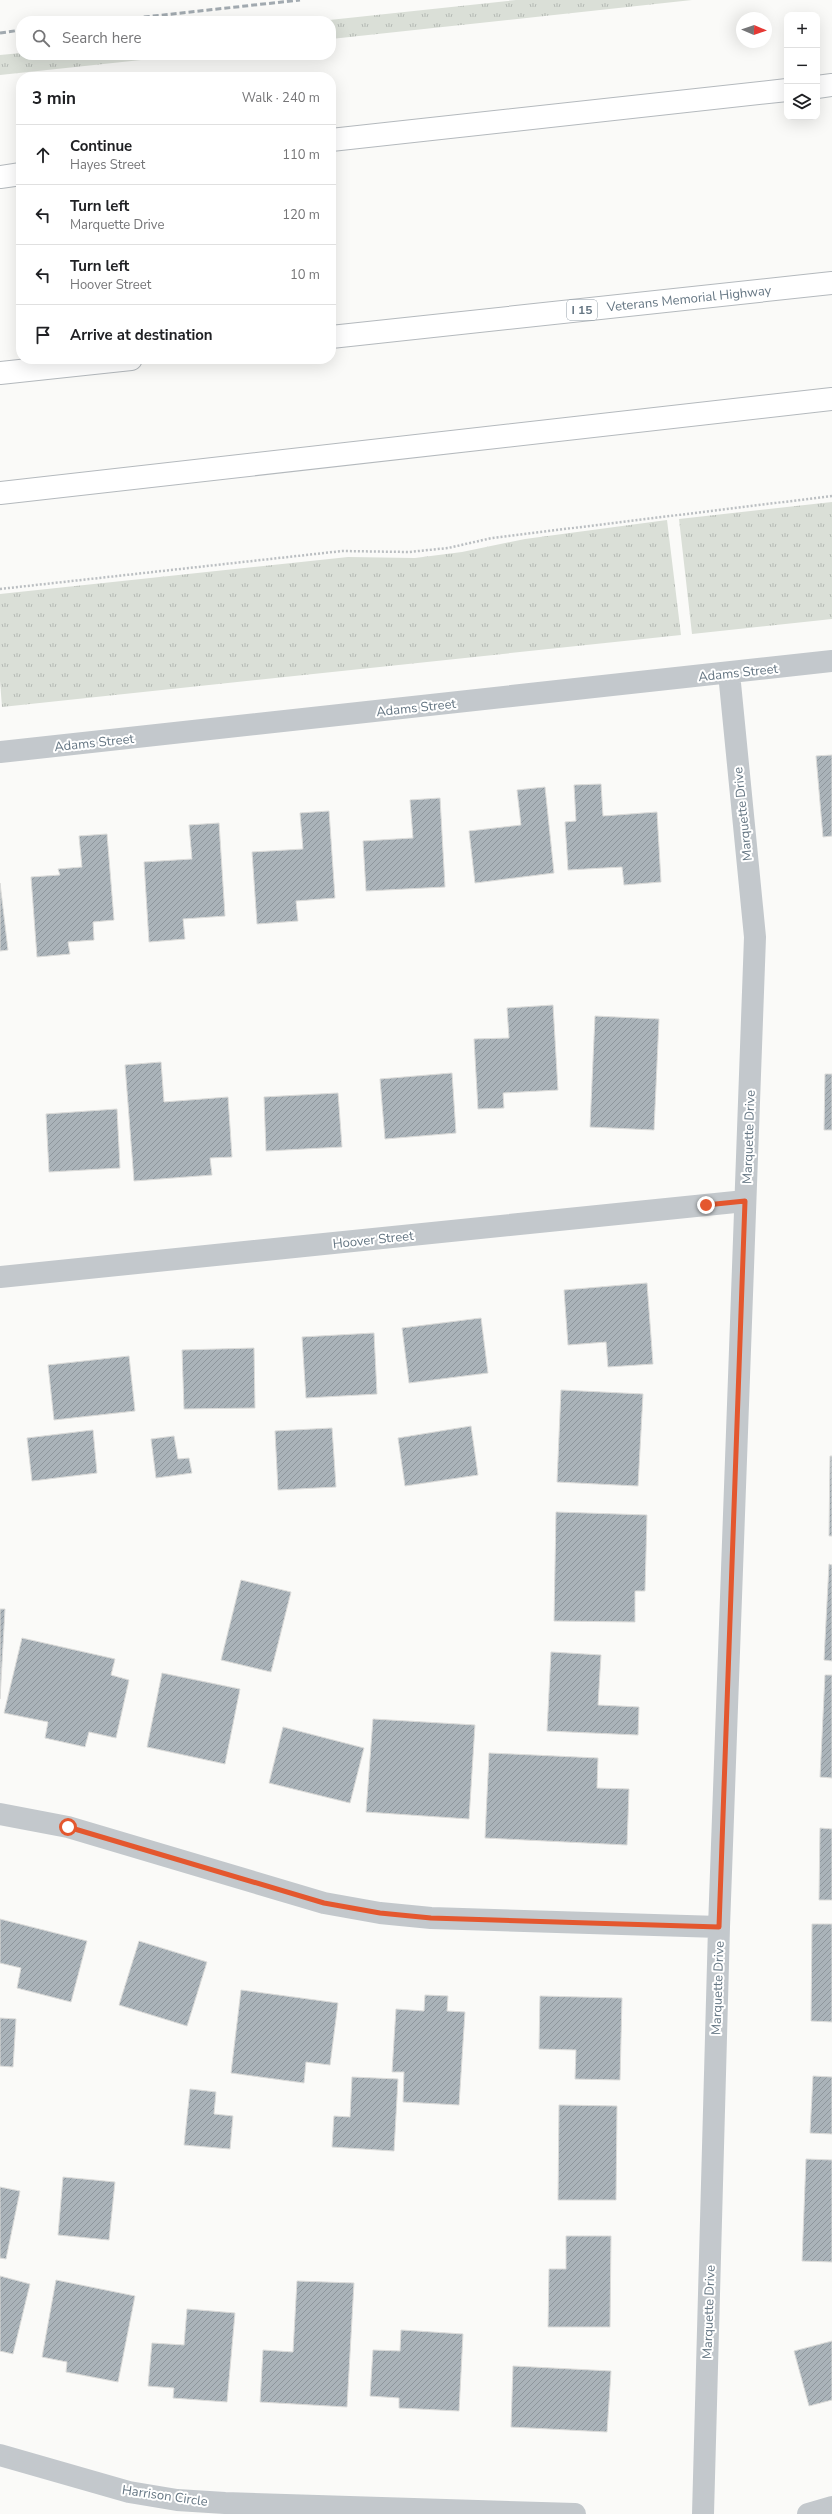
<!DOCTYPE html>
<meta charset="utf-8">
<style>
:root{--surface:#fff;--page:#f6f6f6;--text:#202124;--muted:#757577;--line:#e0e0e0}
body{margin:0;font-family:"Nunito Sans",sans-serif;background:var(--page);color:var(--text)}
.controls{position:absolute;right:12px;top:12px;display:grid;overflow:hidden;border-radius:8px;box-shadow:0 4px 16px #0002}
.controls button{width:36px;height:36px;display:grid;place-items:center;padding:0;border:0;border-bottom:1px solid var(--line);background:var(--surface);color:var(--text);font:20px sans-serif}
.compass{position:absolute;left:736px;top:12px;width:36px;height:36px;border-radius:50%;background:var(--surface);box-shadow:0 4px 16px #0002;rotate:92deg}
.stop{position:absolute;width:12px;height:12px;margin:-9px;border:3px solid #e4572e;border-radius:50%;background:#fff}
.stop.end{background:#e4572e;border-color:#fff;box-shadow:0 1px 4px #0008}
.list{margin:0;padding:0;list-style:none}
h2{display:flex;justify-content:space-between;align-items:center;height:52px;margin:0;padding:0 16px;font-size:17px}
h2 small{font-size:13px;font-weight:400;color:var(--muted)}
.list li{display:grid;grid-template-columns:26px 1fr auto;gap:12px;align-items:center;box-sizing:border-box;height:60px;padding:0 16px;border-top:1px solid var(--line)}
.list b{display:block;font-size:15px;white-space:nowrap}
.list p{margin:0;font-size:13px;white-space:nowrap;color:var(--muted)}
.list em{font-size:13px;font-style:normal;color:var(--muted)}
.icon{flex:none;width:22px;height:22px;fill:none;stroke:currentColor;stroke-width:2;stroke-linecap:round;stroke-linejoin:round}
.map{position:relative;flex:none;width:832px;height:2514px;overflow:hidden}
.search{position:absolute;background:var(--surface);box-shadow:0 4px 16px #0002;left:16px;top:16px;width:320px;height:44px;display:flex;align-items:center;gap:10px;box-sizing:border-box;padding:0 14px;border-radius:16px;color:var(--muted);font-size:15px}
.panel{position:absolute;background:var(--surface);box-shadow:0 4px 16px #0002;left:16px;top:72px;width:320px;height:292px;border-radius:16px}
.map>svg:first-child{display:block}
.grass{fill:url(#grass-tufts)}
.building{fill:url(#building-hatch);stroke:#dcdcda}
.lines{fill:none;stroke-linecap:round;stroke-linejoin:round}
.highway-casing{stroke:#b4b9bd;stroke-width:24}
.path{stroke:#bbbfc2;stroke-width:2.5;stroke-dasharray:2 2;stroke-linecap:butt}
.street{stroke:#c3c8cc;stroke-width:22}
.highway{stroke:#fff;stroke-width:22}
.rail{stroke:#a2aab0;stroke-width:3;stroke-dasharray:6 3;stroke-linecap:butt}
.route{stroke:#e4572e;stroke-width:5}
.labels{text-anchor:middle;stroke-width:4;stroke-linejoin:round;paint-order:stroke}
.shield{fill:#fff;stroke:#939fa8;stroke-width:1}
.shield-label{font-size:12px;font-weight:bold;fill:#657683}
.street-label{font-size:13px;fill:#657683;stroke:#fff}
</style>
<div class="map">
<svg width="832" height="2514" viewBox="0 0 832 2514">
<defs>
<pattern id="grass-tufts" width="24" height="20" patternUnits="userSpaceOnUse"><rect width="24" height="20" fill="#dadfd7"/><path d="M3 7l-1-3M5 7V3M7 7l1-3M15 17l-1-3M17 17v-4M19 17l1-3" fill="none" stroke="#b4b9b4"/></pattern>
<pattern id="building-hatch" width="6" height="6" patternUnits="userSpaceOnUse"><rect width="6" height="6" fill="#aab3b9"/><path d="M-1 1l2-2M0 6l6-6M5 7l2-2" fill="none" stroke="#8e969c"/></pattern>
</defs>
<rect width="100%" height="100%" fill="#fafaf8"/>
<path class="grass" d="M 516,0 L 692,0 L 331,39 L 331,21 L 320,21 Z
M 21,53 L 21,55 L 188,55 L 0,75 L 0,55 Z
M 832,502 L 832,619 L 692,634 L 679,519 Z
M 667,520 L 681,635 L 2,707 L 0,681 L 0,594 L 348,557 L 415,558 L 462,552 L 525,539 Z"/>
<path class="building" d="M 832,755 L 832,836 L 823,837 L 816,756 Z
M 601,784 L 603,816 L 657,812 L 661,882 L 624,885 L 622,867 L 568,870 L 565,822 L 576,821 L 574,785 Z
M 545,787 L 554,873 L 475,883 L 469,831 L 521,825 L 517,790 Z
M 440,798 L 445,887 L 366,891 L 363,841 L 413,838 L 410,800 Z
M 329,811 L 335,898 L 296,901 L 298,921 L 257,924 L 252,852 L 303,849 L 300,813 Z
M 219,823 L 225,916 L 183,919 L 185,939 L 149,942 L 144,862 L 192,859 L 189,825 Z
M 107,834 L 114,920 L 93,922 L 94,940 L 68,942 L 70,954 L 37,957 L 31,877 L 60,875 L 58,869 L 82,867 L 79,836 Z
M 0,883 L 8,950 L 0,951 Z
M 553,1005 L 558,1090 L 503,1093 L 504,1108 L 478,1109 L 474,1039 L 509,1038 L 507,1008 Z
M 595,1016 L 659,1019 L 654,1130 L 590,1127 Z
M 161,1062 L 164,1102 L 228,1097 L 232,1157 L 210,1158 L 212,1175 L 134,1181 L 125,1065 Z
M 452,1073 L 456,1133 L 385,1139 L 380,1079 Z
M 825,1074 L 832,1074 L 832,1130 L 824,1130 Z
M 338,1093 L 342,1147 L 266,1151 L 264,1097 Z
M 117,1109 L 120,1168 L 49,1172 L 46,1114 Z
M 647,1283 L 653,1364 L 608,1367 L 606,1342 L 568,1345 L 564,1290 Z
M 481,1318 L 488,1373 L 409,1383 L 402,1328 Z
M 374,1333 L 377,1394 L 306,1398 L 302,1337 Z
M 254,1348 L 255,1408 L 184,1409 L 182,1350 Z
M 129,1356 L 135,1411 L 54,1420 L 48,1365 Z
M 561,1390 L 643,1394 L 638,1486 L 557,1482 Z
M 471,1426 L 478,1475 L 405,1486 L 398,1438 Z
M 332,1428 L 336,1487 L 278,1490 L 275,1431 Z
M 93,1430 L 97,1473 L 32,1481 L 27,1438 Z
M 174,1436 L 178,1459 L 189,1458 L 192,1473 L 156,1478 L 151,1439 Z
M 830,1456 L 832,1456 L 832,1536 L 829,1536 Z
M 556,1512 L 647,1515 L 645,1591 L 635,1591 L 635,1622 L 554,1621 Z
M 829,1564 L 832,1565 L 832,1661 L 824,1660 Z
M 241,1580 L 291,1592 L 271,1672 L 221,1660 Z
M 0,1609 L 5,1609 L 0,1699 Z
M 22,1638 L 115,1659 L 111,1675 L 129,1680 L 116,1738 L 89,1732 L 85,1747 L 45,1738 L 48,1722 L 4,1713 Z
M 551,1652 L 601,1655 L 598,1705 L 639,1707 L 638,1735 L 547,1731 Z
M 162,1673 L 240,1689 L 225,1764 L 147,1747 Z
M 825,1675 L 832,1675 L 832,1778 L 820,1777 Z
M 373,1719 L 475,1725 L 469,1819 L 366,1812 Z
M 283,1727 L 364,1748 L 350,1803 L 269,1783 Z
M 489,1753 L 598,1758 L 597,1788 L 629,1789 L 627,1845 L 485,1838 Z
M 820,1828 L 832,1829 L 832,1900 L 819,1900 Z
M 0,1919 L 87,1941 L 71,2002 L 17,1988 L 21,1968 L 0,1963 Z
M 812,1924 L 832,1924 L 832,2022 L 811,2021 Z
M 139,1941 L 207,1962 L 187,2026 L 119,2005 Z
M 241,1990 L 338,2003 L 330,2065 L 306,2062 L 304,2083 L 231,2073 Z
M 425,1995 L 448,1996 L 447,2011 L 465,2012 L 459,2105 L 403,2102 L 404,2072 L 392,2072 L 396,2009 L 424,2011 Z
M 540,1996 L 622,1998 L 620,2080 L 575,2079 L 576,2050 L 539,2049 Z
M 0,2018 L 16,2019 L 13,2067 L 0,2066 Z
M 813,2076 L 832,2077 L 832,2134 L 810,2133 Z
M 352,2077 L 398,2079 L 394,2151 L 332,2147 L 334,2116 L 350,2117 Z
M 190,2089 L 216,2092 L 214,2114 L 233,2116 L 230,2149 L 184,2145 Z
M 559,2105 L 617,2106 L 616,2200 L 558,2200 Z
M 806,2159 L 832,2160 L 832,2262 L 802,2261 Z
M 63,2177 L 115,2182 L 109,2240 L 58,2235 Z
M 0,2187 L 20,2191 L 6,2259 L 0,2258 Z
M 566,2236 L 611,2236 L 610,2327 L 548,2327 L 549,2269 L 566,2269 Z
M 0,2276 L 30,2284 L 13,2354 L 0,2351 Z
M 56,2280 L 135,2296 L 118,2382 L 66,2372 L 67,2362 L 42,2357 Z
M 297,2281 L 354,2283 L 347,2407 L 260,2402 L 263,2350 L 293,2352 Z
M 187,2309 L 235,2313 L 227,2402 L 173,2398 L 174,2388 L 148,2386 L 152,2343 L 184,2345 Z
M 401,2330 L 463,2334 L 459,2411 L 399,2408 L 399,2398 L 370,2396 L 373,2350 L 400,2351 Z
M 832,2341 L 832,2400 L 809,2406 L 794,2351 Z
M 513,2366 L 611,2371 L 607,2432 L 511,2427 Z"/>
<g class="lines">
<g class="highway-casing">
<path id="highway" d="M 817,87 L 832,85
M 331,140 L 787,90
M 0,177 L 21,174
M 331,337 L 832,283
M 0,373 L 131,359
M 0,493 L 832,399"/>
</g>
<path class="path" d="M 0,589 L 342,551 L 409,552 L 448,548 L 492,538 L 832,496"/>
<path class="street" d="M 0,752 L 832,661
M 0,1277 L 745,1201
M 0,1814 L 68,1827 L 324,1903 L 380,1913 L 431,1918 L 719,1927
M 0,2455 L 129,2492 L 177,2500 L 225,2503 L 575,2514
M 703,2514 L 719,1927 L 755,937 L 729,673
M 808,2514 L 832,2507"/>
<use href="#highway" class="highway"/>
<path class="rail" d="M 108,21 L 300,0
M 0,33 L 21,30"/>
</g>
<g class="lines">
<path class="route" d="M 68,1827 L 324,1903 L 380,1913 L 431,1918 L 719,1927 L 745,1201 L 706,1205"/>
</g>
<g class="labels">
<rect class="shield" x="567" y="300" width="30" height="20" rx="3"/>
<g class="shield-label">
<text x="582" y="314">I 15</text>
</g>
<g class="street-label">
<text transform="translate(689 298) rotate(-6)" y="5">Veterans Memorial Highway</text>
<text transform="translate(738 672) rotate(-6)" y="5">Adams Street</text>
<text transform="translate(416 707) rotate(-6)" y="5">Adams Street</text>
<text transform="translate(94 742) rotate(-6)" y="5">Adams Street</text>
<text transform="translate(742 814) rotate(-96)" y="5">Marquette Drive</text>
<text transform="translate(748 1137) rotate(-88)" y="5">Marquette Drive</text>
<text transform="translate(373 1239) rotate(-6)" y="5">Hoover Street</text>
<text transform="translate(717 1988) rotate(-88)" y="5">Marquette Drive</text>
<text transform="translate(708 2312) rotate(-88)" y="5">Marquette Drive</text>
<text transform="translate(165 2495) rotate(8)" y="5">Harrison Circle</text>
</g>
</g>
</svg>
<div class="controls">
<button>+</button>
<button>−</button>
<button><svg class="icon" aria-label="layers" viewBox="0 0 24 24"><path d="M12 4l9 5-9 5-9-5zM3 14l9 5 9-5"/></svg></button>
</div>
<svg class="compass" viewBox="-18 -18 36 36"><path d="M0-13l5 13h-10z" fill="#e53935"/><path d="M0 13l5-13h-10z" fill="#757577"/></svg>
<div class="stop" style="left:68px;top:1827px"></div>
<div class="stop end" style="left:706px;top:1205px"></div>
<div class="search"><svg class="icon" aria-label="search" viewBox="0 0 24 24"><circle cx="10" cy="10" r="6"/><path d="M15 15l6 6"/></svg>Search here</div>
<section class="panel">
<h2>3 min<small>Walk · 240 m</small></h2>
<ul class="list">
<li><svg class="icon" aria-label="ahead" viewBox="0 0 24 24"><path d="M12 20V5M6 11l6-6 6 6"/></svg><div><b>Continue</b><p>Hayes Street</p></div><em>110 m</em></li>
<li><svg class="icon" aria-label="left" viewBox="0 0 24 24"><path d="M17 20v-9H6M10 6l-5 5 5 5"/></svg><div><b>Turn left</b><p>Marquette Drive</p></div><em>120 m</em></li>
<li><svg class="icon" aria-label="left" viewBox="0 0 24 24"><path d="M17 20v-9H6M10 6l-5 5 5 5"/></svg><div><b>Turn left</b><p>Hoover Street</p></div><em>10 m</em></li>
<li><svg class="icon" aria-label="arrive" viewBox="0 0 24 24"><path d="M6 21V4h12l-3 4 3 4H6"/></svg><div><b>Arrive at destination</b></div></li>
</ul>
</section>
</div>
